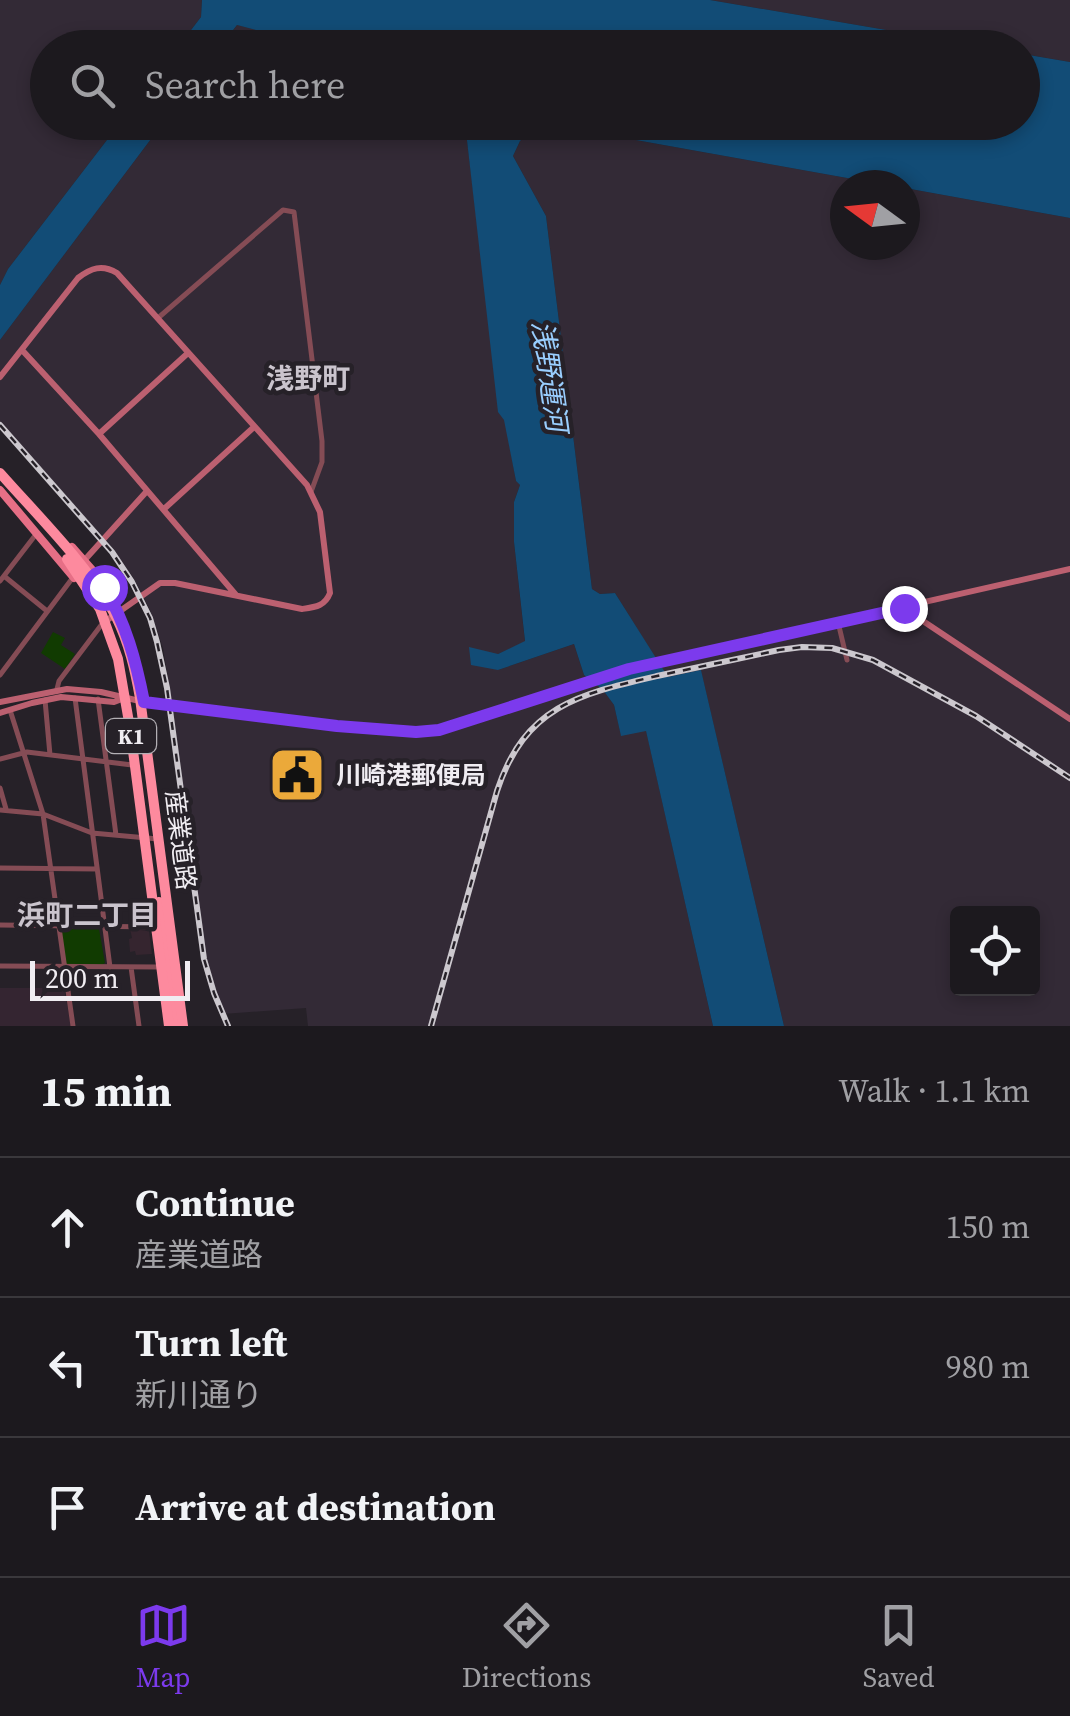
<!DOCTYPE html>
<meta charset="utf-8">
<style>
:root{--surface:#1c191e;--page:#252227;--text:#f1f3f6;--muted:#a0a0a4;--line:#3a383c;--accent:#7c3aed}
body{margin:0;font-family:"Source Serif 4","Noto Sans JP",serif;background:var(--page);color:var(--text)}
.controls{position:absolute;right:30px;bottom:30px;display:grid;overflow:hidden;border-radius:10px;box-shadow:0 5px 15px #0003}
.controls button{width:90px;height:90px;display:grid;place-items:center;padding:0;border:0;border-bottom:2px solid var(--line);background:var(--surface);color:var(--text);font:50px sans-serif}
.compass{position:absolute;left:830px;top:170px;width:90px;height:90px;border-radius:50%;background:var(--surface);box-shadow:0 5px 15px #0003;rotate:285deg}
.scale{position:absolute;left:30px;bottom:25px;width:160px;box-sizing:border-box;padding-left:10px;border:5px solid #f0edf2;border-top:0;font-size:28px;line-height:35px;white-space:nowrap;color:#f0edf2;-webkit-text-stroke:8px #262128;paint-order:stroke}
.stop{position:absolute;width:30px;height:30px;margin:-22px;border:8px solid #7c3aed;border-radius:50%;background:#fff}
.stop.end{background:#7c3aed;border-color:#fff;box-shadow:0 2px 10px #0008}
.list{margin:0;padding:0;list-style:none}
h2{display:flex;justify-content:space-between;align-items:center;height:130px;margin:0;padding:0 40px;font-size:42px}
h2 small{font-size:32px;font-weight:400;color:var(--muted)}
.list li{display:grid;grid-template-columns:65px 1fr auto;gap:30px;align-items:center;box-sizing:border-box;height:140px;padding:0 40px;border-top:2px solid var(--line)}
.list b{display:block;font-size:38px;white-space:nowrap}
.list p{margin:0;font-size:32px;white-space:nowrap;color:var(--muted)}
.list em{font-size:32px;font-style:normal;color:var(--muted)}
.icon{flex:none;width:55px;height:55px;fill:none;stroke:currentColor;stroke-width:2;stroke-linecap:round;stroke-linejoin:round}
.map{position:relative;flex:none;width:1070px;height:1026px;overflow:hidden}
.search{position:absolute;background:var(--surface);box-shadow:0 5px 15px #0003;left:30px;right:30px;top:30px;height:110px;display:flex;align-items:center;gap:25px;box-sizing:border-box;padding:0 35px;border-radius:55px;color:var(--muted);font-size:38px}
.sheet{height:550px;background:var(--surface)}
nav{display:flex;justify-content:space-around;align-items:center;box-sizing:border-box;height:140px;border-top:2px solid var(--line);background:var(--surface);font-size:28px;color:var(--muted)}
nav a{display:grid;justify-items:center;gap:5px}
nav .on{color:var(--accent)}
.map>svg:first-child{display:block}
.commercial{fill:#35252f}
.built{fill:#332a36;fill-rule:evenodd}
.education{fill:#342531}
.green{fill:#113b01}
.water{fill:#124c76}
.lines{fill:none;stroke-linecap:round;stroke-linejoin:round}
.street{stroke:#854c55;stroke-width:5}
.secondary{stroke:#bc6070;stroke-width:6}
.primary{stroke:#e66f86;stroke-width:8}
.highway{stroke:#fd8a9e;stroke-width:10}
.rail-casing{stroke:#ccc8ce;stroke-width:6}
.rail{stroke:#262128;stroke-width:2.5;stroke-dasharray:8;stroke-linecap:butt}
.highway-bridge{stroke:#fd8a9e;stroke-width:10}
.route{stroke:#7c3aed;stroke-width:12}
.labels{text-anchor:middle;stroke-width:9;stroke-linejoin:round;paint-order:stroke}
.shield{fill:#262128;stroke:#b3b0b5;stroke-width:2.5}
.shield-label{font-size:22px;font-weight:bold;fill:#f0edf2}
.poi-label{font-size:25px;font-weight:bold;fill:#f0edf2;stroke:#262128;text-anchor:start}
.street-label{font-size:25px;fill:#f0edf2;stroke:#262128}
.water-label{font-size:28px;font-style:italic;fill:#99cefe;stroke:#262128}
.neighbourhood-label{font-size:28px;font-weight:bold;fill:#cac4cd;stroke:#262128}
</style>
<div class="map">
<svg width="1070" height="1026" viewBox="0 0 1070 1026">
<rect width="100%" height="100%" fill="#262128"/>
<path class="commercial" d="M 130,929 L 149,931 L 152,954 L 136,955 L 135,951 L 130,952 L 129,939 L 132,938 Z"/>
<path class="built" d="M 0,0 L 202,0 L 201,17 L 178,47 L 48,48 L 48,122 L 120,123 L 8,269 L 0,285 Z
M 710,0 L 1070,0 L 1070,62 L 1023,54 L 1022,48 L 986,47 Z
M 237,25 L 325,47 L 220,48 Z
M 163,123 L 465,123 L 492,348 L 516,481 L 520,485 L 514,502 L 514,542 L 525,642 L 498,654 L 498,670 L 574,644 L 584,675 L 603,690 L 614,705 L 621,735 L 646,730 L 713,1026 L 308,1026 L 306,1008 L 223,1014 L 205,952 L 172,702 L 163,648 L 150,610 L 133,577 L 112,547 L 0,422 L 0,340 Z
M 541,123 L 886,185 L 845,185 L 845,245 L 905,245 L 905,188 L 1070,218 L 1070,1026 L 784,1026 L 701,671 L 668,678 L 615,593 L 600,594 L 592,589 L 546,216 L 513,156 L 520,141 ZM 958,914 L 1032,914 L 1032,988 L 958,988 Z"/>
<path class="education" d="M 0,988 L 64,988 L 71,1026 L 0,1026 Z"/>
<path class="green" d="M 53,632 L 65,638 L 61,645 L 75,654 L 65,669 L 41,653 Z
M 62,929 L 99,929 L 105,963 L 102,965 L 66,965 L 61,931 Z"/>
<path class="water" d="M 202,0 L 710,0 L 986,47 L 325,48 L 237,25 L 220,47 L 178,47 L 201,17 Z
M 1023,54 L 1070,62 L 1070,218 L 905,188 L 905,185 L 886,185 L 541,123 L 520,141 L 513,156 L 546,216 L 592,589 L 600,594 L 615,593 L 668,677 L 701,670 L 784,1026 L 713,1026 L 646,731 L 621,736 L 614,705 L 603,690 L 584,675 L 574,644 L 498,670 L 471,665 L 469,647 L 498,654 L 525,641 L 514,542 L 514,502 L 520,485 L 516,481 L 504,420 L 498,412 L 465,123 L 1022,122 Z
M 120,123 L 163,123 L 0,340 L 0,285 L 8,269 Z"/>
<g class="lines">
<path class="street" d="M 158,318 L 283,210 L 294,212 L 322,441 L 322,462 L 311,492
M 4,576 L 47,611
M 0,581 L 37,533
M 838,622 L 847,660
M 0,675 L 74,576
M 57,689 L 59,681 L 102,624
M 75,698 L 110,967
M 98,699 L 116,835
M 45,700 L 50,755
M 10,710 L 43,814 L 73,1026
M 0,759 L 27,752 L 132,765
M 0,788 L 6,809
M 0,810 L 43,814 L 92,833 L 158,839
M 0,868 L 97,869
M 0,925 L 154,927
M 0,966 L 159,967
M 131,967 L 139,1026"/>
<path class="secondary" d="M 22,350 L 99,434 L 236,595
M 0,377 L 78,278 C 91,268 102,264 117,273 L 307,485 L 320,512 L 330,593 C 325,606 316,607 302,609 L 175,583 L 160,583 L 103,623
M 99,434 L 188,353
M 164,509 L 254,427
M 81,564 L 147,491
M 905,609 L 1070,719
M 0,702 L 67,689 L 101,692 L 144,702 L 337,726 L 429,732 L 455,725 L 629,669 L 1070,569
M 0,713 L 32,703 L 61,697 L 114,702 L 122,699"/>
<path class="primary" d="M 0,490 L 74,578
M 72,547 L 94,572 L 112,600"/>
<path class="highway" d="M 159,902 L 176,1026"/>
<g class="rail-casing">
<path id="rail" d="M 0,425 L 112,552 L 132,582 L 150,618 L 157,642 L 167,688 L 204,959 L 214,993 L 228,1026
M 431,1026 L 497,791 C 525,706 579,694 657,676 C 698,667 738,659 779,650 L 802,647 L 832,648 L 873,660 L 976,716 L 1070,778"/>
</g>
<use href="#rail" class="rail"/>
<path class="highway-bridge" d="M 0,473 C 37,515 91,568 116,617 C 129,643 135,670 140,698 L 183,1026
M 67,559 L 100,609 L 118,659 L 130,728 L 169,1026"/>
</g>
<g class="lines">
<path class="route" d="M 104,587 C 126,623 136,661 144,702 L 337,726 L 416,732 L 439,730 L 629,669 L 904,608"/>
</g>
<defs>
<g id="civic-square" transform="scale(2.875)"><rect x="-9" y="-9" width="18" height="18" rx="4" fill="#eba93a" stroke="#262128"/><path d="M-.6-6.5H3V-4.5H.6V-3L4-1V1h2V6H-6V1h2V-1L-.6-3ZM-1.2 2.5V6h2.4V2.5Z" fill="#111"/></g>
</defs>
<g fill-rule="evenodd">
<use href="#civic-square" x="297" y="775"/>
</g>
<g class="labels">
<rect class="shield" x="106" y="719" width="50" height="34" rx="8"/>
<g class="shield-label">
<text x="131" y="744">K1</text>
</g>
<g class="poi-label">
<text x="336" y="784">川崎港郵便局</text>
</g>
<g class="street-label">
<text transform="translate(181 840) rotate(83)" y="9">産業道路</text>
</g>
<g class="water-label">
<text transform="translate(550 376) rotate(82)" y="10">浅野運河</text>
</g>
<g class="neighbourhood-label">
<text x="308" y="388">浅野町</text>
<text x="87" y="925">浜町二丁目</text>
</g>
</g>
</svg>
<div class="controls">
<button><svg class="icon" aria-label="locate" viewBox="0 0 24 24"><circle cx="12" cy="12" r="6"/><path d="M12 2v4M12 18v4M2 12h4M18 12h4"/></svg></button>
</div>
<svg class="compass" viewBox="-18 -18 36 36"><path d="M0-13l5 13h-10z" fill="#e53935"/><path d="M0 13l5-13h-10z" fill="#a0a0a4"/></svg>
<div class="scale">200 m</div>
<div class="stop" style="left:104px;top:587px"></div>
<div class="stop end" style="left:904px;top:608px"></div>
<div class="search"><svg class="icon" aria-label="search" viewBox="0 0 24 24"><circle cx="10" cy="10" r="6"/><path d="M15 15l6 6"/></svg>Search here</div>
</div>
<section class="sheet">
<h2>15 min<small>Walk · 1.1 km</small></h2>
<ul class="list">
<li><svg class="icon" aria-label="ahead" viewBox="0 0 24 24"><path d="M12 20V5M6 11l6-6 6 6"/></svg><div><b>Continue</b><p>産業道路</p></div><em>150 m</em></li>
<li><svg class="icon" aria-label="left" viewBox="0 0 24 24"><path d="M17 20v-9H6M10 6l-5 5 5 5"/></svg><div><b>Turn left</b><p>新川通り</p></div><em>980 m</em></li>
<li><svg class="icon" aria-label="arrive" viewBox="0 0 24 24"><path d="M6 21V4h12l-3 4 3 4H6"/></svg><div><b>Arrive at destination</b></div></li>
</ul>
</section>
<nav>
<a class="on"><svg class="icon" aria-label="map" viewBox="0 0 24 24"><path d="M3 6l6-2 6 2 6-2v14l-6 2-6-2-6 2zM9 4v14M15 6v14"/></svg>Map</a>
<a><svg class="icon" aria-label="directions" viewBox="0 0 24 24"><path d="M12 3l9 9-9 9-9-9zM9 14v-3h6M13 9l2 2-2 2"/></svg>Directions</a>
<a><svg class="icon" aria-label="saved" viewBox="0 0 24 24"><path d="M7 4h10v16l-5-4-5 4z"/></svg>Saved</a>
</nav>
